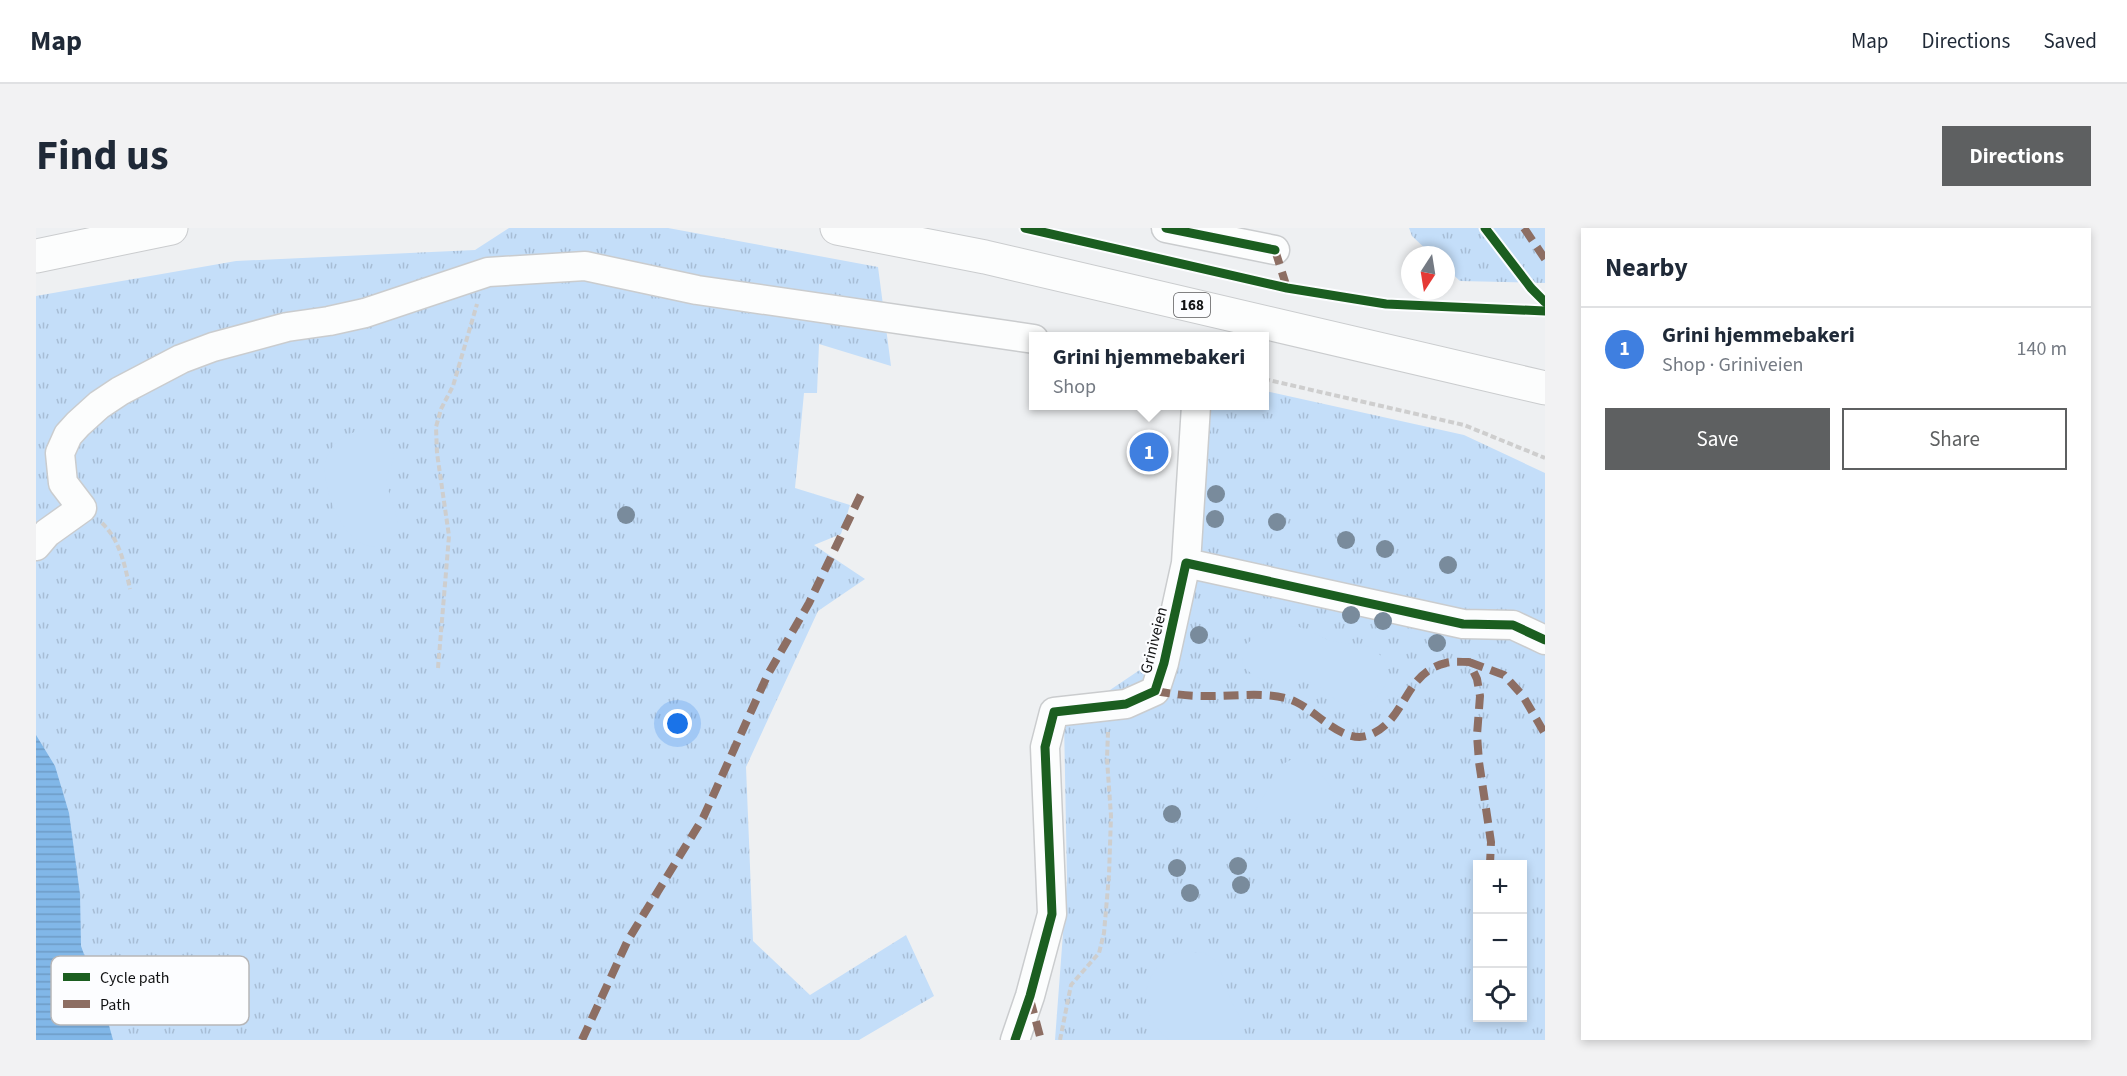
<!DOCTYPE html>
<meta charset="utf-8">
<style>
:root{--surface:#fff;--page:#f2f2f3;--text:#1f2937;--muted:#747a83;--line:#e0e1e3;--accent:#5e6061}
body{margin:0;font-family:"Source Sans 3",sans-serif;background:var(--page);color:var(--text)}
.controls{position:absolute;right:18px;bottom:18px;display:grid;overflow:hidden;border-radius:0px;box-shadow:0 3px 9px #0003}
.controls button{width:54px;height:54px;display:grid;place-items:center;padding:0;border:0;border-bottom:2px solid var(--line);background:var(--surface);color:var(--text);font:30px sans-serif}
.compass{position:absolute;left:1365px;top:18px;width:54px;height:54px;border-radius:50%;background:var(--surface);box-shadow:0 3px 9px #0003;rotate:192deg}
.you{position:absolute;left:642px;top:496px;width:21px;height:21px;margin:-15px;border:4px solid #fff;border-radius:50%;background:#1a73e8;box-shadow:0 0 0 9px #1a73e833}
.badge{display:grid;place-items:center;width:39px;height:39px;border-radius:50%;background:var(--accent);color:#fff;font-size:20px;font-weight:700}
.pin{position:absolute;translate:-50% -50%;border:3px solid #fff;box-shadow:0 2px 6px #0006}
.popup{position:absolute;left:993px;top:104px;width:240px;height:78px;box-sizing:border-box;display:grid;place-content:center;border-radius:0px;background:var(--surface);filter:drop-shadow(0 2px 4px #0005);font-size:20px;white-space:nowrap;color:var(--muted)}
.popup b{font-size:22px;color:var(--text)}
.popup::after{content:'';position:absolute;left:50%;top:100%;margin-left:-12px;border:12px solid transparent;border-top-color:var(--surface)}
.list{margin:0;padding:0;list-style:none}
h2{display:flex;justify-content:space-between;align-items:center;height:78px;margin:0;padding:0 24px;font-size:26px}
h2 small{font-size:20px;font-weight:400;color:var(--muted)}
.list li{display:grid;grid-template-columns:39px 1fr auto;gap:18px;align-items:center;box-sizing:border-box;height:84px;padding:0 24px;border-top:2px solid var(--line)}
.list b{display:block;font-size:22px;white-space:nowrap}
.list p{margin:0;font-size:20px;white-space:nowrap;color:var(--muted)}
.list em{font-size:20px;font-style:normal;color:var(--muted)}
.actions{display:flex;gap:12px;padding:18px 24px}
.actions a{flex:1;padding:14px 0;border:2px solid var(--accent);border-radius:0px;text-align:center;font-size:21px;color:var(--accent)}
.actions .main{background:var(--accent);color:#fff}
.icon{flex:none;width:33px;height:33px;fill:none;stroke:currentColor;stroke-width:2;stroke-linecap:round;stroke-linejoin:round}
.map{position:relative;flex:none;width:1509px;height:812px;overflow:hidden;border-radius:0px}
header{display:flex;align-items:center;gap:36px;box-sizing:border-box;height:84px;padding:0 30px;background:var(--surface);border-bottom:2px solid var(--line)}
header strong{font-size:28px}
nav{display:flex;gap:33px;margin-inline-start:auto;font-size:21px}
.intro{display:flex;align-items:center;justify-content:space-between;box-sizing:border-box;height:144px;padding:0 36px}
h1{margin:0;font-size:42px}
.button{padding:15px 27px;border-radius:0px;background:var(--accent);color:#fff;font-size:21px;font-weight:700}
main{display:flex;gap:36px;padding:0 36px}
aside{flex:1;background:var(--surface);border-radius:0px;box-shadow:0 3px 9px #0003}
.map>svg:first-child{display:block}
.grass{fill:url(#grass-tufts);fill-rule:evenodd}
.garden{fill:#c4def9}
.water{fill:url(#water-rules)}
.lines{fill:none;stroke-linecap:round;stroke-linejoin:round}
.minor-casing{stroke:#caccce;stroke-width:31}
.major-casing{stroke:#caccce;stroke-width:35}
.path{stroke:#cecece;stroke-width:4;stroke-dasharray:6 3;stroke-linecap:butt}
.minor{stroke:#fcfdfd;stroke-width:28}
.major{stroke:#fcfdfd;stroke-width:33}
.quiet{stroke:#8d6e63;stroke-width:8;stroke-dasharray:15 8;stroke-linecap:butt}
.cycleway-casing{stroke:#fcfdff;stroke-width:13}
.cycleway{stroke:#1b5e20;stroke-width:9}
.tree{fill:#798b9c}
.labels{text-anchor:middle;stroke-width:4.5;stroke-linejoin:round;paint-order:stroke}
.shield{fill:#fcfdff;stroke:#58585a;stroke-width:1.5}
.shield-label{font-size:15px;font-weight:bold;fill:#111213}
.street-label{font-size:16px;fill:#111213;stroke:#fcfdff}
.key{fill:#fcfdff;stroke:#b6b6b8;stroke-width:1.5}
.key-label{font-size:16px;fill:#111213}
</style>
<header>
<strong>Map</strong>
<nav><a>Map</a><a>Directions</a><a>Saved</a></nav>
</header>
<div class="intro"><h1>Find us</h1><a class="button">Directions</a></div>
<main>
<div class="map">
<svg width="1509" height="812" viewBox="0 0 1509 812">
<defs>
<pattern id="grass-tufts" width="24" height="20" patternUnits="userSpaceOnUse" patternTransform="scale(1.5)"><rect width="24" height="20" fill="#c4def9"/><path d="M3 7l-1-3M5 7V3M7 7l1-3M15 17l-1-3M17 17v-4M19 17l1-3" fill="none" stroke="#a7bdd5"/></pattern>
<pattern id="water-rules" width="6" height="5" patternUnits="userSpaceOnUse" patternTransform="scale(1.5)"><rect width="6" height="5" fill="#81b7e8"/><path d="M0 2.5h6" fill="none" stroke="#6e9cc6"/></pattern>
</defs>
<rect width="100%" height="100%" fill="#eef0f2"/>
<path class="grass" d="M 473,0 L 632,0 L 842,39 L 855,138 L 783,116 L 781,165 L 768,165 L 759,260 L 814,277 L 805,306 L 778,317 L 829,351 L 782,383 L 710,539 L 717,713 L 774,767 L 870,707 L 898,768 L 823,812 L 0,812 L 0,68 L 200,33 L 439,22 Z
M 1373,0 L 1509,0 L 1509,55 L 1424,53 L 1410,40 L 1410,27 L 1396,27 L 1376,8 Z
M 1229,163 L 1428,207 L 1509,245 L 1509,812 L 1019,812 L 1031,652 L 1028,493 L 1117,433 L 1171,178 L 1228,178 ZM 1442,636 L 1486,636 L 1486,790 L 1442,790 Z"/>
<path class="garden" d="M 331,201 C 347,205 361,212 357,232 C 355,239 350,246 351,254 C 353,272 363,285 362,304 C 324,351 286,272 289,238 C 289,231 294,222 298,217 C 307,206 318,204 331,201 Z
M 1244,398 C 1250,398 1257,398 1263,399 C 1276,403 1288,412 1301,414 C 1315,417 1330,414 1341,424 C 1364,444 1345,480 1316,478 C 1297,477 1288,455 1268,453 C 1242,449 1223,461 1206,435 C 1210,409 1220,405 1244,398 Z
M 1260,530 C 1276,534 1300,557 1299,575 C 1299,580 1296,584 1293,589 C 1275,594 1263,582 1250,586 C 1241,588 1239,595 1228,596 L 1222,592 L 1219,584 C 1223,574 1229,568 1234,558 C 1243,543 1241,536 1260,530 Z
M 1146,723 L 1168,725 L 1179,732 L 1184,741 L 1195,773 L 1207,794 L 1209,807 L 1208,812 L 1133,812 C 1099,786 1103,737 1146,723 Z"/>
<path class="water" d="M 0,507 L 19,538 L 33,585 L 44,666 L 45,718 L 71,790 L 77,812 L 0,812 Z"/>
<g class="lines">
<g class="minor-casing">
<path id="minor" d="M 1130,0 L 1239,22
M 0,318 L 11,305 L 46,280 L 27,255 L 24,225 L 32,207 L 42,196 L 63,177 L 84,163 L 145,131 L 177,119 L 251,99 L 293,93 L 329,85 L 452,44 L 549,38 L 661,62 L 998,111
M 1150,335 L 1427,396 L 1477,397 L 1509,412
M 979,812 L 994,768 L 1016,686 L 1009,519 L 1018,484 L 1090,476 L 1119,463 L 1128,435 L 1150,335 L 1160,178"/>
</g>
<g class="major-casing">
<path id="major" d="M 801,0 L 949,29 L 1509,160
M 0,28 L 135,0"/>
</g>
<path class="path" d="M 1228,151 L 1428,197 L 1509,230
M 66,295 C 84,312 89,338 94,361
M 402,440 L 413,308 L 401,225 L 400,199 L 405,181 L 417,158 L 441,76
M 1024,812 L 1035,757 L 1063,725 L 1068,705 L 1073,647 L 1075,588 L 1071,531 L 1072,504"/>
<use href="#minor" class="minor"/>
<use href="#major" class="major"/>
<path class="quiet" d="M 1488,0 L 1509,31
M 1239,22 L 1251,60
M 1433,434 L 1468,447 L 1487,468 L 1509,506
M 1119,463 C 1136,466 1152,468 1169,468 C 1195,469 1237,462 1260,474 C 1283,485 1309,519 1336,506 C 1371,490 1368,445 1410,435 C 1417,433 1425,434 1433,434 L 1441,451 L 1444,468 L 1441,507 L 1443,534 L 1455,614 L 1454,636
M 994,771 L 1005,812
M 546,812 L 592,712 L 667,590 L 732,446 L 773,375 L 828,260"/>
<g class="cycleway-casing">
<path id="cycleway" d="M 989,0 L 1251,60 L 1350,76 L 1509,83
M 1130,0 L 1239,22
M 1449,0 L 1495,60 L 1509,74
M 979,812 L 994,768 L 1016,686 L 1009,519 L 1018,484 L 1090,476 L 1119,463 L 1128,435 L 1150,335 L 1427,396 L 1477,397 L 1509,412"/>
</g>
<use href="#cycleway" class="cycleway"/>
</g>
<g class="tree">
<circle cx="1180" cy="266" r="9"/>
<circle cx="590" cy="287" r="9"/>
<circle cx="1179" cy="291" r="9"/>
<circle cx="1241" cy="294" r="9"/>
<circle cx="1310" cy="312" r="9"/>
<circle cx="1349" cy="321" r="9"/>
<circle cx="1412" cy="337" r="9"/>
<circle cx="1315" cy="387" r="9"/>
<circle cx="1347" cy="393" r="9"/>
<circle cx="1163" cy="407" r="9"/>
<circle cx="1401" cy="415" r="9"/>
<circle cx="1136" cy="586" r="9"/>
<circle cx="1202" cy="638" r="9"/>
<circle cx="1141" cy="640" r="9"/>
<circle cx="1205" cy="657" r="9"/>
<circle cx="1154" cy="665" r="9"/>
</g>
<g class="labels">
<rect class="shield" x="1138" y="65" width="36" height="24" rx="4.5"/>
<g class="shield-label">
<text x="1156" y="82">168</text>
</g>
<g class="street-label">
<text transform="translate(1117 412) rotate(-76)" y="6">Griniveien</text>
</g>
</g>
<rect x="15" y="728" width="198" height="69" rx="9" class="key"/>
<rect x="27" y="745" width="27" height="8" fill="#1b5e20"/>
<rect x="27" y="772" width="27" height="8" fill="#8d6e63"/>
<g class="key-label">
<text x="64" y="755">Cycle path</text>
<text x="64" y="782">Path</text>
</g>
</svg>
<div class="controls">
<button>+</button>
<button>−</button>
<button><svg class="icon" aria-label="locate" viewBox="0 0 24 24"><circle cx="12" cy="12" r="6"/><path d="M12 2v4M12 18v4M2 12h4M18 12h4"/></svg></button>
</div>
<svg class="compass" viewBox="-18 -18 36 36"><path d="M0-13l5 13h-10z" fill="#e53935"/><path d="M0 13l5-13h-10z" fill="#747a83"/></svg>
<div class="you"></div>
<div class="pin badge" style="left:1113px;top:224px;background:#3f7fe0">1</div>
<div class="popup"><b>Grini hjemmebakeri</b>Shop</div>
</div>
<aside>
<h2>Nearby<small></small></h2>
<ul class="list">
<li><span class="badge" style="background:#3f7fe0">1</span><div><b>Grini hjemmebakeri</b><p>Shop · Griniveien</p></div><em>140 m</em></li>
</ul>
<div class="actions"><a class="main">Save</a><a>Share</a></div>
</aside>
</main>
